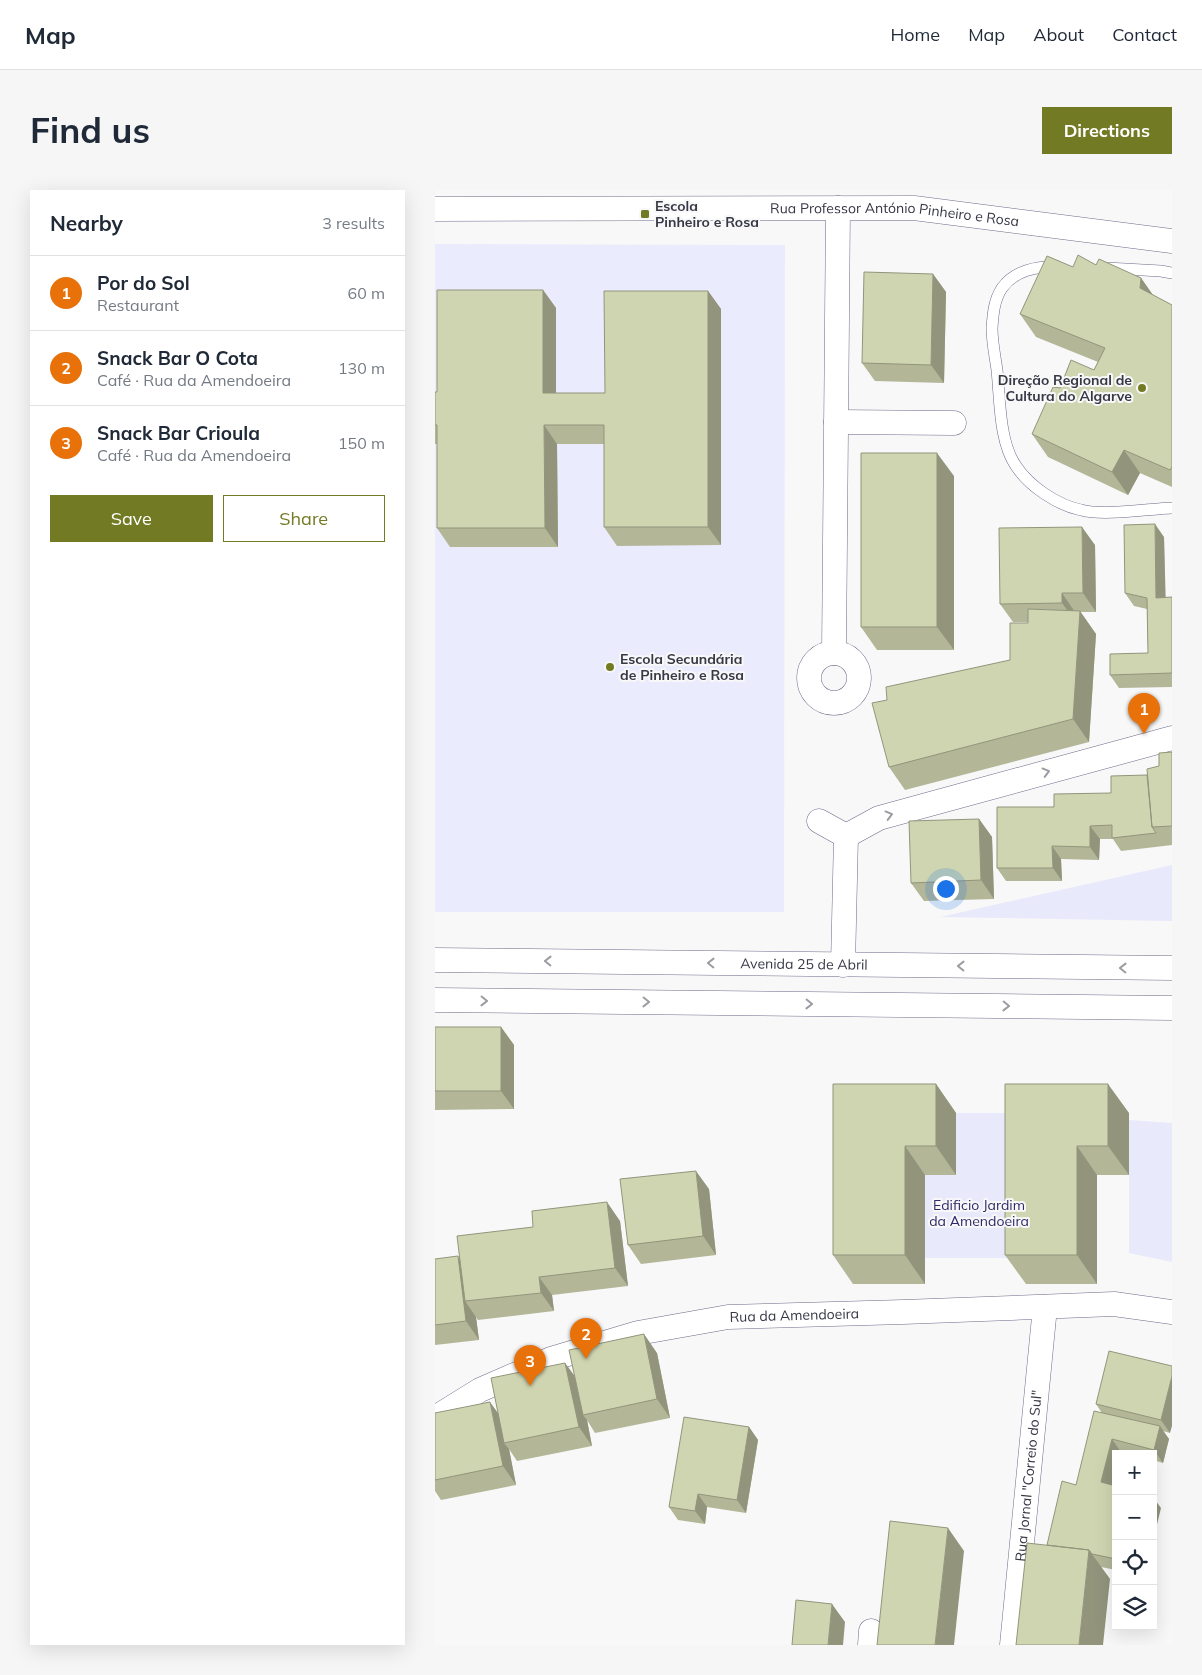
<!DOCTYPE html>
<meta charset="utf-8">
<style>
:root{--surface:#fff;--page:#f6f6f7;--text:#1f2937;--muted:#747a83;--line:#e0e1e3;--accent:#737a24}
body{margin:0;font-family:Mulish,sans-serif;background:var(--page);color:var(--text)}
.controls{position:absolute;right:15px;bottom:15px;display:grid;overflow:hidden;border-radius:0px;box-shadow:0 5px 20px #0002}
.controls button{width:45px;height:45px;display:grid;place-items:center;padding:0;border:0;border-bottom:1px solid var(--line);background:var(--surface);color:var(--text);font:25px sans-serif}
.you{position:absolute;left:510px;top:698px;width:18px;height:18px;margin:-12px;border:4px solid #fff;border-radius:50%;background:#1a73e8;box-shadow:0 0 0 8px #1a73e833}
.badge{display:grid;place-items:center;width:32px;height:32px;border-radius:50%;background:var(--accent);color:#fff;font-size:16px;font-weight:700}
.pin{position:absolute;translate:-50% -41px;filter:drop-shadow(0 1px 2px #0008)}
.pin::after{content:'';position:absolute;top:26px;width:18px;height:15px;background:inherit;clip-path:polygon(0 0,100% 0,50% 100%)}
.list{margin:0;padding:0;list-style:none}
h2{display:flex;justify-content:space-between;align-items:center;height:65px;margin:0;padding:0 20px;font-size:21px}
h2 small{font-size:16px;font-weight:400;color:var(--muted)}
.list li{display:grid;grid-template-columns:32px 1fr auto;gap:15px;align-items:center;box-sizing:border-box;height:75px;padding:0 20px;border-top:1px solid var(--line)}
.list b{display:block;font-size:19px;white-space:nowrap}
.list p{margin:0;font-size:16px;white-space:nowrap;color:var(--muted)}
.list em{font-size:16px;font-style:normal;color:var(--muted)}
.actions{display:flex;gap:10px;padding:15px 20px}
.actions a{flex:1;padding:11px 0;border:1px solid var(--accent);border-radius:0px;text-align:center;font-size:18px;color:var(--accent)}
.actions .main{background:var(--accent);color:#fff}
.icon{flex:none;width:28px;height:28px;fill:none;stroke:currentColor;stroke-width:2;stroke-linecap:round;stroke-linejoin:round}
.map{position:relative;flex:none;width:737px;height:1455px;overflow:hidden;border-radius:0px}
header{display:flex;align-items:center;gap:30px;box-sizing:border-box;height:70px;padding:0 25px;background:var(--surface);border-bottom:1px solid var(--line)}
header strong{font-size:24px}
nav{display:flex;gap:28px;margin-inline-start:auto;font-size:18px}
.intro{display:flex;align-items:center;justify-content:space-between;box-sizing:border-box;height:120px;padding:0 30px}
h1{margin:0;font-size:35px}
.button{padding:12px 22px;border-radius:0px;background:var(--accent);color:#fff;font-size:18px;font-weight:700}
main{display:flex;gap:30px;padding:0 30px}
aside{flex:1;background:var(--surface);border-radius:0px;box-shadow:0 5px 20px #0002}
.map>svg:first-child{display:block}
.built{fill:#eaebfd}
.green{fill:#e8e9fb}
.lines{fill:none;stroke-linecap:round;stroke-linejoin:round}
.lane-casing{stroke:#6b6c8b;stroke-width:12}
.street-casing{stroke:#6b6c8b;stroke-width:25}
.lane{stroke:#fff;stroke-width:11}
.street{stroke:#fff;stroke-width:24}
.wall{fill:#b3b798}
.shaded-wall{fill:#92957c}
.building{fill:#d0d5b1;stroke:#92957c}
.oneway{stroke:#9b9ca2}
.poi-dot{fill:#737a24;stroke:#f8f8f8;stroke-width:2}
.labels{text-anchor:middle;stroke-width:4;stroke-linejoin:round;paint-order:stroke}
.poi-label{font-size:14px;font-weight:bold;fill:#373846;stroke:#f8f8f8;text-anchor:start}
.street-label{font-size:14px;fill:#373846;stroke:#f8f8f8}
.park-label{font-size:14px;fill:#2f296a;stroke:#f8f8f8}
</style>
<header>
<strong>Map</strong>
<nav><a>Home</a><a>Map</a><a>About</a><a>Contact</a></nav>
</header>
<div class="intro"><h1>Find us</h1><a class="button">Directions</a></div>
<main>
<aside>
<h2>Nearby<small>3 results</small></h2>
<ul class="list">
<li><span class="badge" style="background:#e8710a">1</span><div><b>Por do Sol</b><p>Restaurant</p></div><em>60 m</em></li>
<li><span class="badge" style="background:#e8710a">2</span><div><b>Snack Bar O Cota</b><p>Café · Rua da Amendoeira</p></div><em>130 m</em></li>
<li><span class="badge" style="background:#e8710a">3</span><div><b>Snack Bar Crioula</b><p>Café · Rua da Amendoeira</p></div><em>150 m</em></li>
</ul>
<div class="actions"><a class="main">Save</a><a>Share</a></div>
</aside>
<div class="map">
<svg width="737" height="1455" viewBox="0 0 737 1455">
<rect width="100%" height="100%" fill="#f8f8f8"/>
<path class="built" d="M 0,54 L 350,55 L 349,722 L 0,722 Z"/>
<path class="green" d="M 737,675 L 737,731 L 505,727 Z
M 521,923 L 591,923 L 591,1068 L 490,1068 L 490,985 L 521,985 Z
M 694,930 L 737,933 L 737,1072 L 694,1063 Z"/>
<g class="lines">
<g class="lane-casing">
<path id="lane" d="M 621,76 C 601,77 580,80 567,98 C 559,110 558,124 557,138 C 557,152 560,166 562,180 C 565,208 564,252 581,276 C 594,296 622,315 646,320 C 669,326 712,319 737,318
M 672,78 L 726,81 L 737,83"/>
</g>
<g class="street-casing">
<g id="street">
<path id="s1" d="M 0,19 L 479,18 L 737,51"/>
<path d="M 401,232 L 519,233"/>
<circle cx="399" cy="488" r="25"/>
<path d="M 399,463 L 403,18"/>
<path d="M 384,631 L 411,646"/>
<path d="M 411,646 L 444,628 L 737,548"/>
<path id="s2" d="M 0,770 L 737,778"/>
<path d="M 408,775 L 411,646"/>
<path d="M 0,810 L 737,818"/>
<path id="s3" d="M 0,1228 L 45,1200 L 116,1169 L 203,1143 L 293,1127 L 468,1122 L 679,1114 L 737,1122"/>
<path d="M 435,1455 L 436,1441"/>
<path id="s4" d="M 577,1455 L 610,1117"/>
</g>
</g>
<use href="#lane" class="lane"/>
<use href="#street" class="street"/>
</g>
<path class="wall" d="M 661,75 L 706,88 L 718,105 L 737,115 L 737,297 L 705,283 L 693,305 L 613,267 L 597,244 L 625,198 L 659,180 L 663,172 L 601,147 L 585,124 L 638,77 Z
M 498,84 L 511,102 L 509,193 L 440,191 L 427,173 Z
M 108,100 L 121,118 L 121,203 L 170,203 L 273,101 L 286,119 L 286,355 L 182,356 L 169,337 L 169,254 L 122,254 L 123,357 L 15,357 L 2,338 L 2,254 L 0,254 L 0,202 L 2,202 Z
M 519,286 L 519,460 L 442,460 L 426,437 Z
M 729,347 L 730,407 L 737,407 L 737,497 L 684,498 L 675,485 L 713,463 L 712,419 L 699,416 L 690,403 Z
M 660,355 L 661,422 L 645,422 L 661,444 L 654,552 L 470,600 L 454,577 L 452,510 L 575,470 L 593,432 L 578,432 L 565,414 Z
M 737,562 L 737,655 L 686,661 L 678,649 L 665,649 L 664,670 L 626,669 L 627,691 L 571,691 L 562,678 L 619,617 L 676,603 L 712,585 L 724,576 Z
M 544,629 L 557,647 L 559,709 L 489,711 L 476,693 Z
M 0,837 L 66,837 L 79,855 L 79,919 L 0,920 Z
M 501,894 L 521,923 L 521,985 L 490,985 L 490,1094 L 418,1094 L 398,1065 Z
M 570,894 L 694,923 L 694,985 L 662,985 L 662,1094 L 591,1094 L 570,1065 Z
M 274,999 L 281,1065 L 206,1074 L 193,1055 Z
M 185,1031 L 193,1096 L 117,1105 L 119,1121 L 43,1130 L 41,1127 L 44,1150 L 0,1155 L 0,1069 L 25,1069 Z
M 222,1163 L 235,1228 L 160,1243 L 152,1230 L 157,1256 L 82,1271 L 74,1259 L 81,1295 L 6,1310 L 0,1301 L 0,1223 L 63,1224 L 130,1173 L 139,1185 Z
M 737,1176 L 735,1243 L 728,1241 L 734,1249 L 728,1273 L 718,1270 L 718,1264 L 692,1264 L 686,1262 L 678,1295 L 681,1296 L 681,1380 L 666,1377 L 675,1389 L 613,1355 L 641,1295 L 667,1223 L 661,1214 Z
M 314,1237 L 323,1250 L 311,1323 L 272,1317 L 270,1334 L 243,1330 L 234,1317 Z"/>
<path class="shaded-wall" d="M 498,84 L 511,102 L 509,193 L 496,175 Z
M 706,88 L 722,111 L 705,98 Z
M 108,100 L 121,118 L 121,222 L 108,203 Z
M 273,101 L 286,119 L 286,355 L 273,337 Z
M 109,235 L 122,254 L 123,357 L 110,338 Z
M 689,260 L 705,283 L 693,305 L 677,282 Z
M 502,263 L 519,286 L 519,460 L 502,437 Z
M 720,334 L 729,347 L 731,421 L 721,408 Z
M 647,337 L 660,355 L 661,422 L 648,403 Z
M 627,403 L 640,422 L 640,431 L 627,413 Z
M 645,421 L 661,444 L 654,552 L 638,529 Z
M 544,629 L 557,647 L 559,709 L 546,690 Z
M 655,636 L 665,649 L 664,670 L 655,657 Z
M 617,656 L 626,669 L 627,691 L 618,678 Z
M 66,837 L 79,855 L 79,919 L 66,901 Z
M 501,894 L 521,923 L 521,985 L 501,956 Z
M 673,894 L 694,923 L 694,985 L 673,956 Z
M 470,956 L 490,985 L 490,1094 L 470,1065 Z
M 642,956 L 662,985 L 662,1094 L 642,1065 Z
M 261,981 L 274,999 L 281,1065 L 268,1046 Z
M 172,1012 L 185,1031 L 193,1096 L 180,1078 Z
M 23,1066 L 36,1085 L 30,1111 L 41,1127 L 44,1150 L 31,1131 Z
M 104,1087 L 117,1105 L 119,1121 L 106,1103 Z
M 209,1144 L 222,1163 L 235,1228 L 222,1209 Z
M 130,1173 L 143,1191 L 148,1225 L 152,1230 L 157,1256 L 144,1237 Z
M 737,1186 L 737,1236 L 735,1243 L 726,1230 Z
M 55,1212 L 68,1230 L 69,1253 L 74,1259 L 81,1295 L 68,1276 Z
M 725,1236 L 734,1249 L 728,1273 L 719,1260 Z
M 314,1237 L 323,1250 L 311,1323 L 302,1310 Z
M 677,1249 L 686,1262 L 686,1264 L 681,1264 L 681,1284 L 675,1305 L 666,1292 Z
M 263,1304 L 272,1317 L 270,1334 L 260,1321 Z
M 718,1307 L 726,1318 L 718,1351 Z
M 513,1338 L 529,1361 L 519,1455 L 500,1455 Z
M 654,1360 L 675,1389 L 668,1455 L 644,1455 Z
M 397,1414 L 410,1432 L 408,1455 L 393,1455 Z"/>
<path class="building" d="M 643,65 L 661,75 L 664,69 L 706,88 L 705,98 L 737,115 L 737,277 L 735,280 L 689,260 L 677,282 L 597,244 L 618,197 L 625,198 L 636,170 L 659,180 L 670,158 L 585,124 L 612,66 L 638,77 Z
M 429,82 L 498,84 L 496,175 L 427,173 Z
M 2,100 L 108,100 L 108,203 L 170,203 L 169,101 L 273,101 L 273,337 L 169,337 L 169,235 L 109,235 L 110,338 L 2,338 L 2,235 L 0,235 L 0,202 L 2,202 Z
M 426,263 L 502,263 L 502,437 L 426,437 Z
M 720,334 L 721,408 L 737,407 L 737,483 L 675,485 L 675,464 L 713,463 L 712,408 L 690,403 L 689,335 Z
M 647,337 L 648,403 L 627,403 L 627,413 L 565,414 L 564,338 Z
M 593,419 L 645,421 L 638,529 L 454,577 L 437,513 L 452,510 L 451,497 L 575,470 L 575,433 L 593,433 Z
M 737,562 L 737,636 L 717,637 L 712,579 L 724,576 L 724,563 Z
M 712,585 L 717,637 L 721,643 L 677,648 L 677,635 L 655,636 L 655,657 L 617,656 L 618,678 L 562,678 L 562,617 L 619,617 L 619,604 L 676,603 L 676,586 Z
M 544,629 L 546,690 L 476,693 L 474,631 Z
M 0,837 L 66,837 L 66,901 L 0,901 Z
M 398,894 L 501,894 L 501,956 L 470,956 L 470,1065 L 398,1065 Z
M 570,894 L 673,894 L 673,956 L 642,956 L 642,1065 L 570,1065 Z
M 261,981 L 268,1046 L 193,1055 L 185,989 Z
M 172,1012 L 180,1078 L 104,1087 L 106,1103 L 30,1111 L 22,1046 L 98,1037 L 97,1021 Z
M 23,1066 L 31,1131 L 0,1135 L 0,1069 Z
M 209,1144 L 222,1209 L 148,1225 L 134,1160 Z
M 674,1161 L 737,1176 L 737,1186 L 726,1230 L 661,1214 Z
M 130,1173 L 144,1237 L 69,1253 L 56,1188 Z
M 55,1212 L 68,1276 L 0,1290 L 0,1223 Z
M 659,1221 L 725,1236 L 719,1260 L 677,1249 L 666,1292 L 681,1296 L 681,1369 L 657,1364 L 654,1360 L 612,1355 L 627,1291 L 641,1295 Z
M 249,1227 L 314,1237 L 302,1310 L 263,1304 L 260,1321 L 234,1317 Z
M 455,1331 L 513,1338 L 500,1455 L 442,1455 Z
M 592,1353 L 654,1360 L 644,1455 L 581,1455 Z
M 361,1410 L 397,1414 L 393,1455 L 357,1455 Z"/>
<defs><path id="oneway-chevron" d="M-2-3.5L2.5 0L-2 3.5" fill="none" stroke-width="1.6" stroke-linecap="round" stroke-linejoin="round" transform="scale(1.25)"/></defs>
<g class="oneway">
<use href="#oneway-chevron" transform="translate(611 582) rotate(-15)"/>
<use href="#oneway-chevron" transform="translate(454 625) rotate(-15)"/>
<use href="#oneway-chevron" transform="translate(113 771) rotate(-179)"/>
<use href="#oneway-chevron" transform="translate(276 773) rotate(-179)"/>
<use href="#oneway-chevron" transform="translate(526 776) rotate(-179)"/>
<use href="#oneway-chevron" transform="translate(688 778) rotate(-179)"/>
<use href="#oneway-chevron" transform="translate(49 811) rotate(1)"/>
<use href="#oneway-chevron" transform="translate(211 812) rotate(1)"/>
<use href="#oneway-chevron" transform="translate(374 814) rotate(1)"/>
<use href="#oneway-chevron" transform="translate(571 816) rotate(1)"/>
</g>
<g class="poi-dot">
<rect x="205" y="19" width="10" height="10" rx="2.5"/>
<circle cx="707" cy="198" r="5"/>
<circle cx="175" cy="477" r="5"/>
</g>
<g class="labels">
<g class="poi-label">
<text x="220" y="21">Escola<tspan x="220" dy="16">Pinheiro e Rosa</tspan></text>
<text x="697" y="195" text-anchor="end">Direção Regional de<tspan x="697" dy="16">Cultura do Algarve</tspan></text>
<text x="185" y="474">Escola Secundária<tspan x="185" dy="16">de Pinheiro e Rosa</tspan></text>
</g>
<g class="street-label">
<text dy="5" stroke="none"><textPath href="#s1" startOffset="460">Rua Professor António Pinheiro e Rosa</textPath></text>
<text dy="5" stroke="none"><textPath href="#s2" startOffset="369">Avenida 25 de Abril</textPath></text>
<text dy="5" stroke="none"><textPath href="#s3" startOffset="379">Rua da Amendoeira</textPath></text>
<text dy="5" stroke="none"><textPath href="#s4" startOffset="170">Rua Jornal "Correio do Sul"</textPath></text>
</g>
<g class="park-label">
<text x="544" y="1020">Edificio Jardim<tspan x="544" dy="16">da Amendoeira</tspan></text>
</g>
</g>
</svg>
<div class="controls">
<button>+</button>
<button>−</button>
<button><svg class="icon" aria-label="locate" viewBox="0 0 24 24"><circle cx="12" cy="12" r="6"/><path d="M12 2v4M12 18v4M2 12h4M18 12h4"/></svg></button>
<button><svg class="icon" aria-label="layers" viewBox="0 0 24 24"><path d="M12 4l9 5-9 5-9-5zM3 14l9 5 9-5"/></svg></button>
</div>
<div class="you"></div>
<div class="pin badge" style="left:709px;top:544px;background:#e8710a">1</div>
<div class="pin badge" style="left:151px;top:1169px;background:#e8710a">2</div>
<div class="pin badge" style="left:95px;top:1196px;background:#e8710a">3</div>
</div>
</main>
